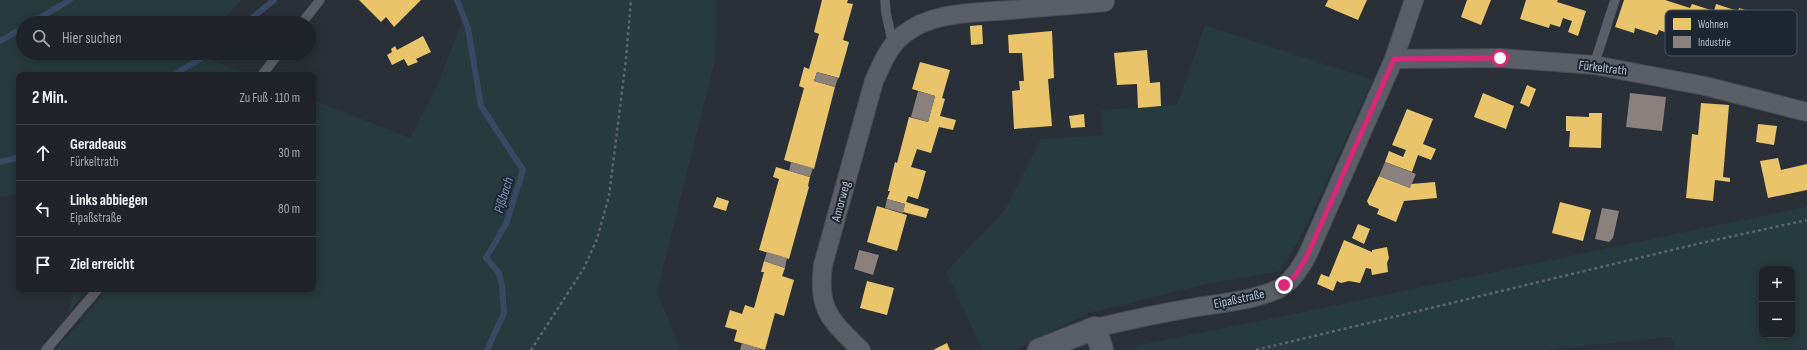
<!DOCTYPE html>
<html lang="de">
<meta charset="utf-8">
<style>
:root{--surface:#20242a;--page:#2d3036;--text:#f1f3f6;--muted:#a2a4a8;--line:#3d4147}
body{margin:0;font-family:"Sofia Sans Condensed",sans-serif;background:var(--page);color:var(--text)}
.controls{position:absolute;right:12px;bottom:12px;display:grid;overflow:hidden;border-radius:8px;box-shadow:0 2px 10px #0003}
.controls button{width:36px;height:36px;display:grid;place-items:center;padding:0;border:0;border-bottom:1px solid var(--line);background:var(--surface);color:var(--text);font:20px sans-serif}
.stop{position:absolute;width:12px;height:12px;margin:-9px;border:3px solid #db2777;border-radius:50%;background:#fff}
.stop.end{background:#db2777;border-color:#fff;box-shadow:0 1px 4px #0008}
.list{margin:0;padding:0;list-style:none}
h2{display:flex;justify-content:space-between;align-items:center;height:52px;margin:0;padding:0 16px;font-size:17px}
h2 small{font-size:13px;font-weight:400;color:var(--muted)}
.list li{display:grid;grid-template-columns:26px 1fr auto;gap:12px;align-items:center;box-sizing:border-box;height:56px;padding:0 16px;border-top:1px solid var(--line)}
.list b{display:block;font-size:15px;white-space:nowrap}
.list p{margin:0;font-size:13px;white-space:nowrap;color:var(--muted)}
.list em{font-size:13px;font-style:normal;color:var(--muted)}
.icon{flex:none;width:22px;height:22px;fill:none;stroke:currentColor;stroke-width:2;stroke-linecap:round;stroke-linejoin:round}
.map{position:relative;flex:none;width:1807px;height:350px;overflow:hidden}
.search{position:absolute;background:var(--surface);box-shadow:0 2px 10px #0003;left:16px;top:16px;width:300px;height:44px;display:flex;align-items:center;gap:10px;box-sizing:border-box;padding:0 14px;border-radius:22px;color:var(--muted);font-size:15px}
.panel{position:absolute;background:var(--surface);box-shadow:0 2px 10px #0003;left:16px;top:72px;width:300px;height:220px;border-radius:8px}
.map>svg:first-child{display:block}
.green{fill:#273a3e;fill-rule:evenodd}
.homes{fill:#e9c46a}
.industry{fill:#8a817c}
.lines{fill:none;stroke-linecap:round;stroke-linejoin:round}
.stream{stroke:#384963;stroke-width:6}
.service-casing{stroke:#484c53;stroke-width:10}
.minor-casing{stroke:#484c53;stroke-width:20}
.tertiary-casing{stroke:#484c53;stroke-width:24}
.path{stroke:#5d636a;stroke-width:2.5;stroke-dasharray:3 3;stroke-linecap:butt}
.service{stroke:#5a5e66;stroke-width:9}
.minor{stroke:#5a5e66;stroke-width:18}
.tertiary{stroke:#5a5e66;stroke-width:22}
.route{stroke:#db2777;stroke-width:5}
.labels{text-anchor:middle;stroke-width:4;stroke-linejoin:round;paint-order:stroke}
.street-label{font-size:13px;fill:#b4bcc9;stroke:#1d2633}
.water-label{font-size:14px;font-style:italic;fill:#7c92b1;stroke:#1d2633}
.key{fill:#1d2633;stroke:#4a5360;stroke-width:1}
.key-label{font-size:11px;fill:#b4bcc9}
</style>
<div class="map">
<svg width="1807" height="350" viewBox="0 0 1807 350">
<rect width="100%" height="100%" fill="#2a3038"/>
<path class="green" d="M 0,0 L 241,0 L 220,23 L 23,23 L 23,53 L 193,53 L 249,75 L 19,75 L 19,195 L 0,197 Z
M 460,0 L 716,0 L 715,60 L 657,292 L 681,350 L 54,350 L 88,314 L 107,289 L 313,289 L 313,100 L 410,138 L 438,83 L 464,17 Z
M 1205,25 L 1373,80 L 1304,231 L 1281,271 L 1202,285 L 1088,313 L 1015,350 L 982,350 L 946,272 L 1005,210 L 1041,139 L 1103,135 L 1101,110 L 1177,105 Z
M 1807,207 L 1807,350 L 1675,350 L 1671,337 L 1548,350 L 1136,350 L 1136,346 C 1360,302 1583,252 1807,207 ZM 1762,269 L 1792,269 L 1792,335 L 1762,335 Z
M 72,289 L 88,289 L 69,313 Z"/>
<path class="homes" d="M 359,0 L 421,0 L 394,27 L 386,17 L 381,22 Z
M 822,0 L 848,0 L 847,3 L 853,4 L 843,40 L 849,42 L 839,78 L 817,72 L 814,81 L 835,87 L 814,169 L 784,160 L 804,88 L 799,86 L 804,67 L 809,69 L 819,34 L 814,32 Z
M 1328,0 L 1367,0 L 1358,20 L 1325,6 Z
M 1467,0 L 1491,0 L 1481,25 L 1461,17 Z
M 1526,0 L 1558,0 L 1557,2 L 1586,11 L 1578,36 L 1568,32 L 1572,21 L 1563,18 L 1560,27 L 1550,24 L 1549,28 L 1520,19 Z
M 1624,0 L 1665,0 L 1690,8 L 1692,4 L 1714,11 L 1716,4 L 1738,11 L 1739,8 L 1752,12 L 1745,34 L 1733,31 L 1729,43 L 1706,36 L 1705,41 L 1682,34 L 1681,38 L 1659,30 L 1657,35 L 1635,28 L 1634,33 L 1615,27 Z
M 982,25 L 983,44 L 971,45 L 970,26 Z
M 1052,31 L 1054,78 L 1048,79 L 1052,126 L 1014,129 L 1012,91 L 1020,90 L 1019,81 L 1024,81 L 1022,53 L 1009,53 L 1008,35 Z
M 423,36 L 431,52 L 416,59 L 418,62 L 408,66 L 404,59 L 392,65 L 387,55 L 392,52 L 391,49 L 395,46 L 397,50 Z
M 1147,50 L 1150,83 L 1160,82 L 1161,106 L 1138,108 L 1137,84 L 1117,85 L 1114,53 Z
M 920,62 L 950,70 L 942,98 L 945,99 L 940,116 L 956,120 L 953,130 L 939,127 L 931,153 L 917,149 L 911,167 L 926,171 L 918,199 L 908,196 L 906,202 L 929,209 L 926,218 L 903,212 L 905,204 L 887,199 L 890,191 L 888,191 L 895,162 L 897,163 L 909,117 L 928,122 L 935,96 L 912,89 Z
M 1527,85 L 1536,89 L 1529,107 L 1520,103 Z
M 1483,93 L 1514,106 L 1506,129 L 1474,117 Z
M 1701,103 L 1729,105 L 1723,177 L 1730,178 L 1730,182 L 1715,180 L 1713,201 L 1686,198 L 1692,134 L 1698,135 Z
M 1407,109 L 1433,119 L 1423,144 L 1436,149 L 1431,160 L 1418,155 L 1412,172 L 1385,162 L 1389,151 L 1403,157 L 1406,150 L 1392,145 Z
M 1589,113 L 1602,113 L 1601,148 L 1569,147 L 1570,131 L 1566,131 L 1566,116 L 1589,117 Z
M 1084,114 L 1085,127 L 1071,128 L 1069,116 Z
M 1758,124 L 1777,126 L 1774,145 L 1756,142 Z
M 1778,158 L 1781,170 L 1807,164 L 1807,190 L 1768,198 L 1760,161 Z
M 776,167 L 810,177 L 808,186 L 809,187 L 789,259 L 759,250 L 779,179 L 773,177 Z
M 1379,176 L 1410,188 L 1411,184 L 1435,182 L 1437,198 L 1404,201 L 1396,222 L 1377,214 L 1379,209 L 1369,205 L 1367,201 Z
M 717,197 L 729,201 L 726,211 L 713,207 Z
M 1560,202 L 1591,210 L 1583,241 L 1552,233 Z
M 877,206 L 907,215 L 897,251 L 867,242 Z
M 1358,224 L 1370,229 L 1364,244 L 1352,238 Z
M 1344,240 L 1372,252 L 1372,250 L 1387,247 L 1389,258 L 1387,263 L 1388,272 L 1372,275 L 1371,269 L 1366,268 L 1360,283 L 1349,281 L 1341,283 L 1337,281 L 1333,291 L 1317,284 L 1321,274 L 1329,277 Z
M 764,261 L 785,268 L 782,276 L 794,280 L 784,316 L 775,313 L 765,350 L 734,341 L 737,330 L 725,327 L 730,310 L 742,314 L 745,305 L 754,308 L 764,272 L 761,272 Z
M 867,281 L 894,288 L 887,315 L 860,308 Z
M 947,343 L 950,350 L 933,350 Z"/>
<path class="industry" d="M 817,72 L 838,78 L 835,87 L 814,81 Z
M 918,91 L 935,96 L 928,122 L 911,117 Z
M 1630,93 L 1666,97 L 1662,131 L 1626,127 Z
M 791,162 L 813,168 L 810,177 L 789,171 Z
M 1385,162 L 1416,174 L 1410,188 L 1379,176 Z
M 887,199 L 905,204 L 903,213 L 885,208 Z
M 1602,208 L 1619,211 L 1613,238 L 1609,242 L 1595,239 Z
M 859,250 L 879,255 L 873,275 L 854,269 Z
M 767,252 L 787,258 L 785,268 L 764,261 Z
M 742,343 L 763,350 L 740,350 Z"/>
<g class="lines">
<path class="stream" d="M 457,0 L 468,28 L 481,106 L 523,170 L 506,224 L 486,258 L 499,273 L 502,286 L 504,313 L 487,350
M 31,23 L 70,0
M 246,23 L 274,0
M 0,41 L 23,28
M 173,75 L 210,53
M 0,162 L 19,157"/>
<g class="service-casing">
<path id="service" d="M 885,0 L 886,13 L 893,45
M 302,23 L 320,0
M 1594,65 L 1615,0
M 262,75 L 279,53
M 46,350 L 98,289"/>
</g>
<g class="minor-casing">
<path id="minor" d="M 1394,59 L 1500,58 L 1594,65 L 1705,86 L 1807,112
M 1095,328 C 1129,320 1162,313 1197,307 C 1221,303 1265,299 1285,285 C 1295,277 1301,267 1307,256 L 1394,59 L 1414,0
M 861,350 C 831,320 817,311 823,265 L 874,81 C 882,64 888,47 903,35 C 932,11 975,13 1011,10 C 1042,7 1074,5 1105,2"/>
</g>
<g class="tertiary-casing">
<path id="tertiary" d="M 1039,350 L 1095,328 L 1102,350"/>
</g>
<path class="path" d="M 531,350 L 584,268 L 597,239 L 609,196 L 626,59 L 631,0
M 1256,350 L 1697,244 L 1807,220"/>
<use href="#service" class="service"/>
<use href="#minor" class="minor"/>
<use href="#tertiary" class="tertiary"/>
</g>
<g class="lines">
<path class="route" d="M 1284,285 L 1296,275 L 1307,256 L 1394,59 L 1500,58"/>
</g>
<g class="labels">
<g class="street-label">
<text transform="translate(1603 67) rotate(7)" y="5">Fürkeltrath</text>
<text transform="translate(840 201) rotate(-75)" y="5">Amorweg</text>
<text transform="translate(1239 298) rotate(-12)" y="5">Eipaßstraße</text>
</g>
<g class="water-label">
<text transform="translate(503 195) rotate(-73)" y="5">Pißbach</text>
</g>
</g>
<rect x="1665" y="10" width="132" height="46" rx="6" class="key"/>
<rect x="1673" y="18" width="18" height="12" fill="#e9c46a"/>
<rect x="1673" y="36" width="18" height="12" fill="#8a817c"/>
<g class="key-label">
<text x="1698" y="28">Wohnen</text>
<text x="1698" y="46">Industrie</text>
</g>
</svg>
<div class="controls">
<button>+</button>
<button>−</button>
</div>
<div class="stop" style="left:1500px;top:58px"></div>
<div class="stop end" style="left:1284px;top:285px"></div>
<div class="search"><svg class="icon" aria-label="search" viewBox="0 0 24 24"><circle cx="10" cy="10" r="6"/><path d="M15 15l6 6"/></svg>Hier suchen</div>
<section class="panel">
<h2>2 Min.<small>Zu Fuß · 110 m</small></h2>
<ul class="list">
<li><svg class="icon" aria-label="ahead" viewBox="0 0 24 24"><path d="M12 20V5M6 11l6-6 6 6"/></svg><div><b>Geradeaus</b><p>Fürkeltrath</p></div><em>30 m</em></li>
<li><svg class="icon" aria-label="left" viewBox="0 0 24 24"><path d="M17 20v-9H6M10 6l-5 5 5 5"/></svg><div><b>Links abbiegen</b><p>Eipaßstraße</p></div><em>80 m</em></li>
<li><svg class="icon" aria-label="arrive" viewBox="0 0 24 24"><path d="M6 21V4h12l-3 4 3 4H6"/></svg><div><b>Ziel erreicht</b></div></li>
</ul>
</section>
</div>
